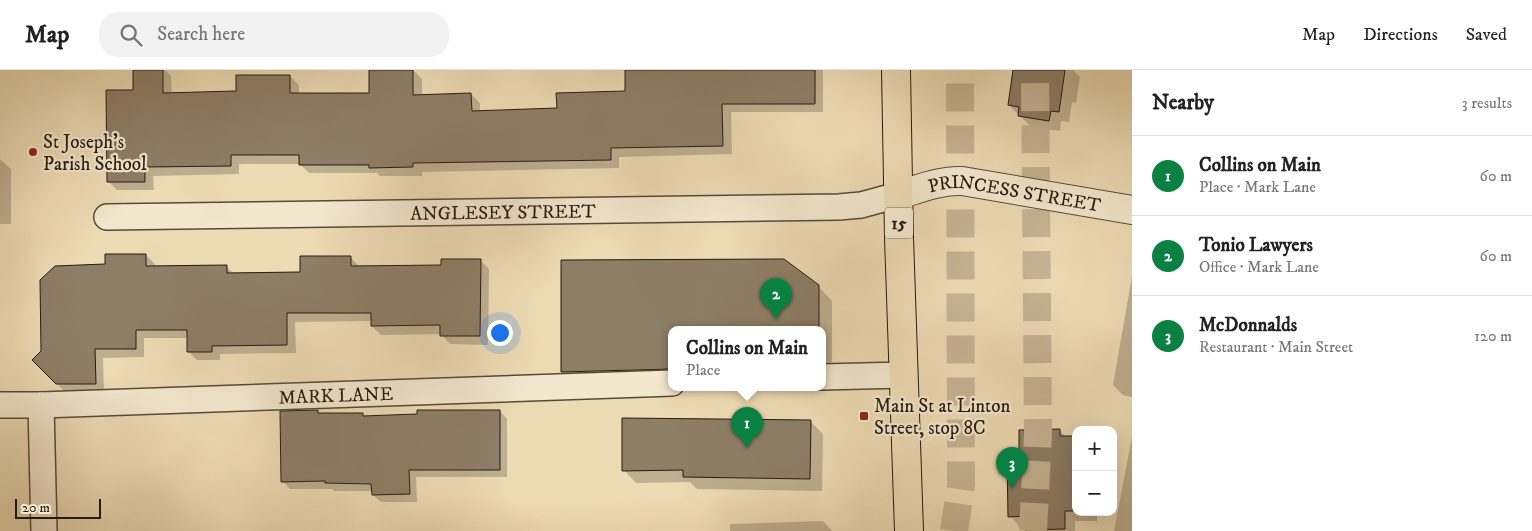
<!DOCTYPE html>
<meta charset="utf-8">
<style>
:root{--surface:#fff;--page:#f2f2f2;--text:#222;--muted:#767676;--line:#e0e0e0;--accent:#0b8043}
body{margin:0;font-family:"IM FELL DW Pica",serif;background:var(--page);color:var(--text)}
.controls{position:absolute;right:15px;bottom:15px;display:grid;overflow:hidden;border-radius:10px;box-shadow:0 5px 20px #0002}
.controls button{width:45px;height:45px;display:grid;place-items:center;padding:0;border:0;border-bottom:1px solid var(--line);background:var(--surface);color:var(--text);font:25px sans-serif}
.scale{position:absolute;left:15px;bottom:12px;width:86px;box-sizing:border-box;padding-left:5px;border:2px solid #251a12;border-top:0;font-size:14px;line-height:18px;white-space:nowrap;color:#251a12;-webkit-text-stroke:4px #f3e8ce;paint-order:stroke}
.you{position:absolute;left:499px;top:262px;width:18px;height:18px;margin:-12px;border:4px solid #fff;border-radius:50%;background:#1a73e8;box-shadow:0 0 0 8px #1a73e833}
.badge{display:grid;place-items:center;width:32px;height:32px;border-radius:50%;background:var(--accent);color:#fff;font-size:16px;font-weight:700}
.pin{position:absolute;translate:-50% -41px;filter:drop-shadow(0 1px 2px #0008)}
.pin::after{content:'';position:absolute;top:26px;width:18px;height:15px;background:inherit;clip-path:polygon(0 0,100% 0,50% 100%)}
.popup{position:absolute;left:668px;top:256px;width:158px;height:65px;box-sizing:border-box;display:grid;place-content:center;border-radius:10px;background:var(--surface);filter:drop-shadow(0 1px 4px #0005);font-size:16px;white-space:nowrap;color:var(--muted)}
.popup b{font-size:19px;color:var(--text)}
.popup::after{content:'';position:absolute;left:50%;top:100%;margin-left:-10px;border:10px solid transparent;border-top-color:var(--surface)}
.list{margin:0;padding:0;list-style:none}
h2{display:flex;justify-content:space-between;align-items:center;height:65px;margin:0;padding:0 20px;font-size:21px}
h2 small{font-size:16px;font-weight:400;color:var(--muted)}
.list li{display:grid;grid-template-columns:32px 1fr auto;gap:15px;align-items:center;box-sizing:border-box;height:80px;padding:0 20px;border-top:1px solid var(--line)}
.list b{display:block;font-size:19px;white-space:nowrap}
.list p{margin:0;font-size:16px;white-space:nowrap;color:var(--muted)}
.list em{font-size:16px;font-style:normal;color:var(--muted)}
.icon{flex:none;width:28px;height:28px;fill:none;stroke:currentColor;stroke-width:2;stroke-linecap:round;stroke-linejoin:round}
.map{position:relative;flex:none;width:1132px;height:461px;overflow:hidden}
header{display:flex;align-items:center;gap:30px;box-sizing:border-box;height:70px;padding:0 25px;background:var(--surface);border-bottom:1px solid var(--line)}
header strong{font-size:24px}
nav{display:flex;gap:28px;margin-inline-start:auto;font-size:18px}
.search{width:350px;height:45px;background:var(--page);display:flex;align-items:center;gap:12px;box-sizing:border-box;padding:0 18px;border-radius:20px;color:var(--muted);font-size:19px}
main{display:flex}
aside{flex:1;background:var(--surface)}
.map>svg:first-child{display:block}
.shadow{fill:#0003}
.building{fill:#8d7e66;stroke:#251a12}
.lines{fill:none;stroke-linecap:round;stroke-linejoin:round}
.motorway-tunnel{stroke:#c5b494;stroke-width:28;stroke-dasharray:28 14;stroke-linecap:butt}
.minor-casing{stroke:#574a3a;stroke-width:28}
.tertiary-casing{stroke:#574a3a;stroke-width:30}
.trunk-casing{stroke:#251a12;stroke-width:30}
.minor{stroke:#f3e8ce;stroke-width:25}
.tertiary{stroke:#f3e8ce;stroke-width:28}
.trunk{stroke:#eddbb4;stroke-width:28}
.poi-dot{fill:#8f2418;stroke:#f3e8ce;stroke-width:2}
.labels{text-anchor:middle;stroke-width:4.5;stroke-linejoin:round;paint-order:stroke}
.shield{fill:#f3e8ce;stroke:#63584a;stroke-width:1}
.shield-label{font-size:18px;font-weight:bold;fill:#251a12}
.poi-label{font-size:19px;fill:#251a12;stroke:#f3e8ce;text-anchor:start}
.street-label{font-size:19px;fill:#251a12;stroke:#f3e8ce}
</style>
<header>
<strong>Map</strong>
<div class="search"><svg class="icon" aria-label="search" viewBox="0 0 24 24"><circle cx="10" cy="10" r="6"/><path d="M15 15l6 6"/></svg>Search here</div>
<nav><a>Map</a><a>Directions</a><a>Saved</a></nav>
</header>
<main>
<div class="map">
<svg width="1132" height="461" viewBox="0 0 1132 461">
<rect width="100%" height="100%" fill="#eddbb4"/>
<filter id="stains"><feTurbulence type="fractalNoise" baseFrequency=".004" numOctaves="4"/><feColorMatrix values="0 0 0 0 .2 0 0 0 0 .09 0 0 0 0 .02 0 0 0 .5 -.17"/></filter>
<radialGradient id="worn" r=".72"><stop offset=".6" stop-color="#630" stop-opacity="0"/><stop offset="1" stop-color="#630" stop-opacity=".3"/></radialGradient>
<path class="shadow" d="M 134,0 L 165,0 L 171,6 L 172,24 L 237,23 L 290,6 L 299,15 L 299,24 L 371,24 L 413,0 L 422,9 L 422,26 L 471,24 L 480,33 L 480,42 L 558,39 L 627,22 L 626,0 L 823,0 L 823,42 L 731,42 L 732,84 L 619,87 L 619,98 L 422,102 L 422,106 L 380,106 L 377,103 L 309,103 L 300,94 L 239,94 L 239,104 L 153,106 L 154,120 L 117,120 L 108,111 L 134,22 Z
M 1015,0 L 1073,0 L 1080,7 L 1076,33 L 1072,32 L 1069,52 L 1061,51 L 1060,61 L 1030,56 L 1009,35 Z
M 0,89 L 11,99 L 11,154 L 0,154 Z
M 146,185 L 155,194 L 155,197 L 226,196 L 234,204 L 301,203 L 350,187 L 359,196 L 443,197 L 481,191 L 489,199 L 488,275 L 450,274 L 441,264 L 381,265 L 372,256 L 372,251 L 295,252 L 296,283 L 220,284 L 220,290 L 197,290 L 188,281 L 188,268 L 144,268 L 144,287 L 103,288 L 104,322 L 66,323 L 34,290 L 42,281 L 106,196 Z
M 562,191 L 818,216 L 832,231 L 832,292 L 822,300 L 822,259 L 672,259 L 672,313 L 577,316 L 562,302 Z
M 1132,206 L 1132,327 L 1123,325 L 1113,315 Z
M 697,317 L 802,317 L 799,319 L 700,319 Z
M 317,341 L 320,344 L 362,344 L 365,347 L 500,341 L 507,349 L 507,407 L 416,407 L 417,432 L 381,432 L 373,425 L 373,421 L 334,421 L 332,419 L 290,419 L 282,411 Z
M 810,351 L 823,364 L 822,421 L 697,419 L 690,412 L 636,413 L 624,400 Z
M 1060,361 L 1066,367 L 1076,368 L 1076,442 L 1097,442 L 1097,451 L 1075,451 L 1075,461 L 1028,461 L 1026,457 L 1020,457 L 1010,446 L 1021,384 Z
M 1132,367 L 1132,461 L 1114,461 Z
M 823,451 L 832,461 L 730,461 L 730,454 Z"/>
<path class="building" d="M 133,0 L 163,0 L 163,23 L 236,21 L 236,5 L 290,5 L 290,23 L 369,23 L 369,0 L 413,0 L 413,25 L 471,23 L 472,41 L 557,38 L 556,23 L 625,21 L 625,0 L 815,0 L 815,34 L 722,34 L 723,76 L 611,78 L 611,90 L 413,93 L 413,97 L 369,98 L 369,95 L 299,95 L 299,85 L 231,85 L 231,96 L 145,97 L 145,112 L 107,112 L 106,20 L 133,20 Z
M 1013,0 L 1065,0 L 1059,42 L 1051,41 L 1049,51 L 1018,46 L 1019,37 L 1008,35 Z
M 105,184 L 146,184 L 146,196 L 227,195 L 227,203 L 300,202 L 300,186 L 351,186 L 351,196 L 441,195 L 441,189 L 481,189 L 480,266 L 440,266 L 440,255 L 371,256 L 371,243 L 287,243 L 287,275 L 212,276 L 212,282 L 187,282 L 187,260 L 136,260 L 136,279 L 95,279 L 96,314 L 56,314 L 32,290 L 41,281 L 40,210 L 55,196 L 105,194 Z
M 784,189 L 819,215 L 819,259 L 672,259 L 672,299 L 561,302 L 561,190 Z
M 318,340 L 318,343 L 363,343 L 363,346 L 417,344 L 417,340 L 500,340 L 500,400 L 409,400 L 410,424 L 372,425 L 371,414 L 325,413 L 325,411 L 281,412 L 280,341 Z
M 622,348 L 811,350 L 810,409 L 683,407 L 683,400 L 622,401 Z
M 1060,359 L 1060,366 L 1075,366 L 1076,441 L 1065,441 L 1065,459 L 1025,460 L 1024,446 L 1008,447 L 1007,384 L 1019,383 L 1019,360 Z"/>
<g class="lines">
<path class="motorway-tunnel" d="M 954,461 L 961,415 L 960,0
M 1033,461 L 1038,364 L 1035,0"/>
<g class="minor-casing">
<g id="minor">
<path id="s1" d="M 107,147 L 839,137 L 861,135 L 898,125"/>
<path d="M 822,307 L 904,305"/>
<path id="s2" d="M 0,335 L 41,335 L 672,313"/>
<path d="M 41,335 L 44,461"/>
</g>
</g>
<g class="tertiary-casing">
<g id="tertiary">
<path id="s3" d="M 898,125 C 919,119 941,110 962,111 L 1132,140"/>
</g>
</g>
<g class="trunk-casing">
<path id="trunk" d="M 896,0 L 899,168 L 909,461"/>
</g>
<use href="#minor" class="minor"/>
<use href="#tertiary" class="tertiary"/>
<use href="#trunk" class="trunk"/>
</g>
<g class="poi-dot">
<circle cx="33" cy="82" r="5"/>
<rect x="859" y="341" width="10" height="10" rx="2.5"/>
</g>
<g class="labels">
<rect class="shield" x="885" y="137.5" width="28" height="31" rx="4"/>
<g class="shield-label">
<text x="899" y="159">15</text>
</g>
<g class="poi-label">
<text x="43" y="78">St Joseph's<tspan x="43" dy="22">Parish School</tspan></text>
<text x="874" y="342">Main St at Linton<tspan x="874" dy="22">Street, stop 8C</tspan></text>
</g>
<g class="street-label">
<text dy="7" stroke="none"><textPath href="#s3" startOffset="119">PRINCESS STREET</textPath></text>
<text dy="7" stroke="none"><textPath href="#s1" startOffset="396">ANGLESEY STREET</textPath></text>
<text dy="7" stroke="none"><textPath href="#s2" startOffset="336">MARK LANE</textPath></text>
</g>
</g>
<rect width="100%" height="100%" filter="url(#stains)"/>
<rect width="100%" height="100%" fill="url(#worn)"/>
</svg>
<div class="controls">
<button>+</button>
<button>−</button>
</div>
<div class="scale">20 m</div>
<div class="you"></div>
<div class="pin badge" style="left:747px;top:378px">1</div>
<div class="popup"><b>Collins on Main</b>Place</div>
<div class="pin badge" style="left:776px;top:249px">2</div>
<div class="pin badge" style="left:1012px;top:418px">3</div>
</div>
<aside>
<h2>Nearby<small>3 results</small></h2>
<ul class="list">
<li><span class="badge">1</span><div><b>Collins on Main</b><p>Place · Mark Lane</p></div><em>60 m</em></li>
<li><span class="badge">2</span><div><b>Tonio Lawyers</b><p>Office · Mark Lane</p></div><em>60 m</em></li>
<li><span class="badge">3</span><div><b>McDonnalds</b><p>Restaurant · Main Street</p></div><em>120 m</em></li>
</ul>
</aside>
</main>
